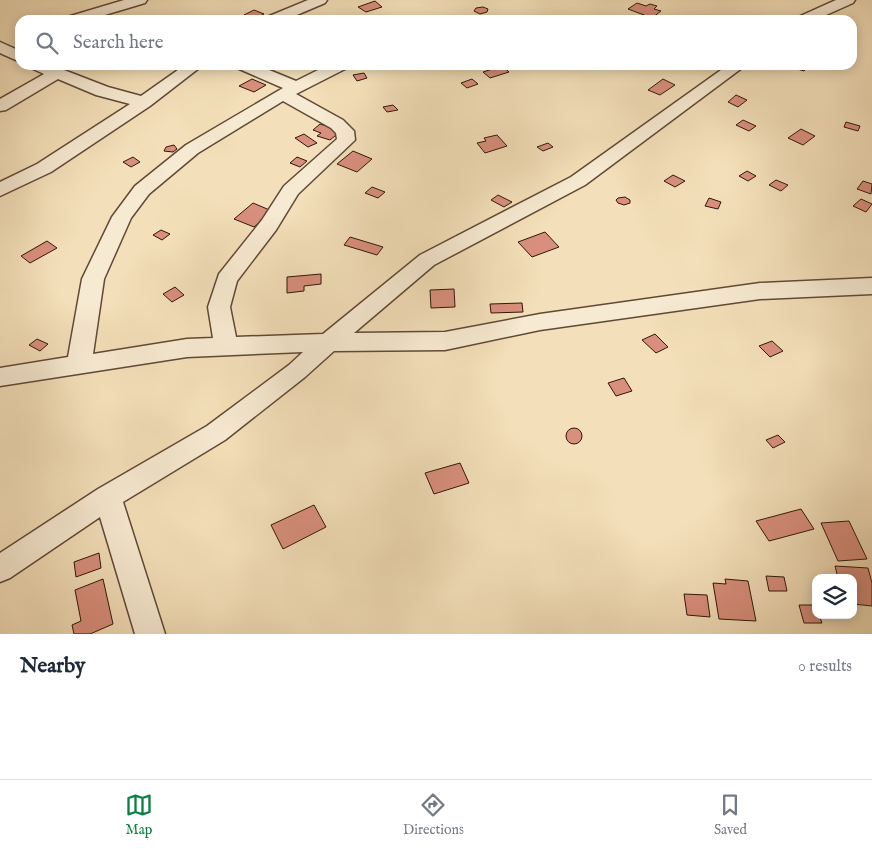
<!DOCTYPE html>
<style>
:root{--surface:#fff;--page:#f2f2f3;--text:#1f2937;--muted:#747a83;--line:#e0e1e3;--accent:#0b8043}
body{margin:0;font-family:"IM FELL English",serif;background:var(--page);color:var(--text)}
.controls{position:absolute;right:15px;bottom:15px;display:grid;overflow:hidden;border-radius:10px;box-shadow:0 2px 12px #0003}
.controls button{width:45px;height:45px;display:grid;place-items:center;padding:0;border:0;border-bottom:1px solid var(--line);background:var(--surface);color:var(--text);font:25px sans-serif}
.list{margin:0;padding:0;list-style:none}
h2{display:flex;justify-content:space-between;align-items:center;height:65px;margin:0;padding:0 20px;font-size:21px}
h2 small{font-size:16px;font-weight:400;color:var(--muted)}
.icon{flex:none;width:28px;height:28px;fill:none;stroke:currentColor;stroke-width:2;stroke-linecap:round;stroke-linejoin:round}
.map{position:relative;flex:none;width:872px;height:634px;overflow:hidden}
.search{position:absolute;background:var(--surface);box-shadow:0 2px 12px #0003;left:15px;right:15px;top:15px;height:55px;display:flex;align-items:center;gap:12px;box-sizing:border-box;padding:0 18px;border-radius:15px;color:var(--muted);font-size:19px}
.sheet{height:145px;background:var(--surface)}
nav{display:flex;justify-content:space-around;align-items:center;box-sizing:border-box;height:70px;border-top:1px solid var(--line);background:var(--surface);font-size:14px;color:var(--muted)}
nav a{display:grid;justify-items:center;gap:2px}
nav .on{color:var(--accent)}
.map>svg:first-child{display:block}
.building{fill:#d98f7d;stroke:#2f170a}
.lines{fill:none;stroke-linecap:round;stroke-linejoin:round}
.minor-casing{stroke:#604936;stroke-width:3}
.minor{fill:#f7ead2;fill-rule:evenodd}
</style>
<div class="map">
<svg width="872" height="634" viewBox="0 0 872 634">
<rect width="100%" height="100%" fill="#f3dfb9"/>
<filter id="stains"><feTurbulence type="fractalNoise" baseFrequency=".004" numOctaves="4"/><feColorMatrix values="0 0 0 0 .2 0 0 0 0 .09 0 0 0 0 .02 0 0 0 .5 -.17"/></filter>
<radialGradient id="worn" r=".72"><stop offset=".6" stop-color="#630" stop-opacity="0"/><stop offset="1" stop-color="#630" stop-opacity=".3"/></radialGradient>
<path class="building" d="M 375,1 L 382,7 L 366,12 L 358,7 Z
M 637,3 L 646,6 L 650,4 L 657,6 L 654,9 L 661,11 L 652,18 L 628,9 Z
M 483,7 L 488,9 L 487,12 L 480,14 L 474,11 L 476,8 Z
M 254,10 L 264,14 L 254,19 L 244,15 Z
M 784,65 L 805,65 L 808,66 L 804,71 Z
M 502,66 L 509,72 L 490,78 L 483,72 Z
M 364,73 L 367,78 L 357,81 L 353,75 Z
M 252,79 L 266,85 L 254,92 L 239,86 Z
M 472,79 L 478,84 L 467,88 L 461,83 Z
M 663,79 L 675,85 L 660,95 L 648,90 Z
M 736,95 L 747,100 L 738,107 L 728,102 Z
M 393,105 L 398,110 L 387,112 L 383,107 Z
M 743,120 L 756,126 L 749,131 L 736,125 Z
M 846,122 L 860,126 L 858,131 L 844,127 Z
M 320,124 L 341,131 L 330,140 L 317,136 L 321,133 L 313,130 Z
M 801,129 L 815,136 L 803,145 L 788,138 Z
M 304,134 L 317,143 L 308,147 L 295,138 Z
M 497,135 L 507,146 L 485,153 L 477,143 L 486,141 L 484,138 Z
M 548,143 L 553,147 L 543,151 L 537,147 Z
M 174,145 L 177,149 L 173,152 L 164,151 L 166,147 Z
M 353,151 L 372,159 L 357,172 L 337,164 Z
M 133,157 L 140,162 L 131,167 L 123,162 Z
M 297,157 L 307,161 L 300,167 L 290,163 Z
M 747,171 L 756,176 L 748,181 L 739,176 Z
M 673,175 L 685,181 L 675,187 L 664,181 Z
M 776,180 L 788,185 L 781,191 L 769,185 Z
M 863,181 L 872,184 L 871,194 L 857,189 Z
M 372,187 L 385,192 L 378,198 L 365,193 Z
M 498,195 L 512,202 L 504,207 L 491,200 Z
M 625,197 L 630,200 L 630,203 L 624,205 L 618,203 L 616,200 L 618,198 Z
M 709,198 L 721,202 L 718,209 L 705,206 Z
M 861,199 L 872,204 L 866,212 L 853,206 Z
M 253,203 L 272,211 L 254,227 L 234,219 Z
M 161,230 L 170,234 L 162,240 L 153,235 Z
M 545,232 L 559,247 L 532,257 L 518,242 Z
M 350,237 L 383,247 L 377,255 L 344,245 Z
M 47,241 L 57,248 L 30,263 L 21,256 Z
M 321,274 L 321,284 L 304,286 L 304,291 L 287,293 L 287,277 Z
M 175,287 L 184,295 L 172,302 L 163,294 Z
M 454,289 L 455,307 L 431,308 L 430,290 Z
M 522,303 L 523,312 L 491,313 L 490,304 Z
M 655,334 L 668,347 L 656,353 L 642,340 Z
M 37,339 L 48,344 L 40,351 L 29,345 Z
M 772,341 L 783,351 L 770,357 L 759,346 Z
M 624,378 L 632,391 L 616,396 L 608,383 Z
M566 436a8 8 0 1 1 16 0a8 8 0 1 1-16 0Z
M 778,435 L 785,442 L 773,448 L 766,440 Z
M 460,463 L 469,483 L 434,494 L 425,473 Z
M 314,505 L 326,527 L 283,549 L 271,525 Z
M 801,509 L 814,529 L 769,541 L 756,521 Z
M 849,521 L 867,559 L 838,561 L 821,523 Z
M 99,553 L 101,568 L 76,577 L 74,562 Z
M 835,566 L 868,568 L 872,583 L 872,606 L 853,604 L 853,578 L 838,578 Z
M 766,576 L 784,577 L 787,591 L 769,591 Z
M 103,579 L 113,624 L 90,634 L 74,634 L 72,625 L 81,621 L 75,590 Z
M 725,579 L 748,581 L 756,621 L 719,619 L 713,583 L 726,584 Z
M 684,594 L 707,595 L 710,617 L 687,615 Z
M 799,605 L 816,605 L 816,615 L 819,615 L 822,623 L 804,623 Z"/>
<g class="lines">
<g class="minor-casing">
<path id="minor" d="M 124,0 L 147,0 L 145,3 L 88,20 L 65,20 L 67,17 Z
M 308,0 L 327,0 L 325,3 L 285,20 L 265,20 L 267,17 Z
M 836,0 L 855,0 L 853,3 L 815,20 L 796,20 L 798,17 Z
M 0,42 L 20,51 L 20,62 L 0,53 Z
M 29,65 L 51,65 L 108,87 L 141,96 L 185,65 L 203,65 L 150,106 L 51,172 L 0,196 L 0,182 L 37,164 L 130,104 L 96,95 L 58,79 L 6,110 L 0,111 L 0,99 L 44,74 L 31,68 Z
M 235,65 L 257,65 L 296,81 L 328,65 L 349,65 L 347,68 L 296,94 L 343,120 L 354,131 L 355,140 L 298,194 L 276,230 L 237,281 L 230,307 L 236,337 L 323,334 L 420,255 L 571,177 L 728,65 L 746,65 L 585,185 L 434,265 L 354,333 L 445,332 L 540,314 L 760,283 L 872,278 L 872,294 L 760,299 L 540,330 L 445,350 L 334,351 L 305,377 L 225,440 L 123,502 L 165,634 L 135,634 L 100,517 L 10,578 L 0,582 L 0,553 L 98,489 L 207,426 L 289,365 L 303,352 L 187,357 L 0,386 L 0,368 L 68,357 L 82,279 L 112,217 L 135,186 L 186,145 L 283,88 L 237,68 ZM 283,101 L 331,128 L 336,133 L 337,139 L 284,186 L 262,220 L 219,274 L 208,307 L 213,338 L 187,339 L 93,354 L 104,279 L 131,218 L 149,194 L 198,153 Z"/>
</g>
<use href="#minor" class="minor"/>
</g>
<rect width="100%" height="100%" filter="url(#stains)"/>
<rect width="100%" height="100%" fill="url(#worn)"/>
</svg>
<div class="controls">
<button><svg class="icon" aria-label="layers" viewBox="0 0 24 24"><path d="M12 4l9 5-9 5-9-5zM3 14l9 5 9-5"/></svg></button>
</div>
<div class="search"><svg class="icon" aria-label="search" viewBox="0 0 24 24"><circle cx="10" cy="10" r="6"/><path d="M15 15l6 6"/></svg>Search here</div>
</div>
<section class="sheet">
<h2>Nearby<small>0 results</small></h2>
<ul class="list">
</ul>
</section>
<nav>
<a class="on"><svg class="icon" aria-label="map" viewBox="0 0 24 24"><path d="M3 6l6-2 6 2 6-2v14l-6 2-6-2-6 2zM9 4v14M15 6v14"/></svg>Map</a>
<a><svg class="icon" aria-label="directions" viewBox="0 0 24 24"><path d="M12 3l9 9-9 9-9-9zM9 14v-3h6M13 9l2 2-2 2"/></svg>Directions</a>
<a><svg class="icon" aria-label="saved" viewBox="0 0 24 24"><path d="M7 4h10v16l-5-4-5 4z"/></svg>Saved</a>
</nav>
